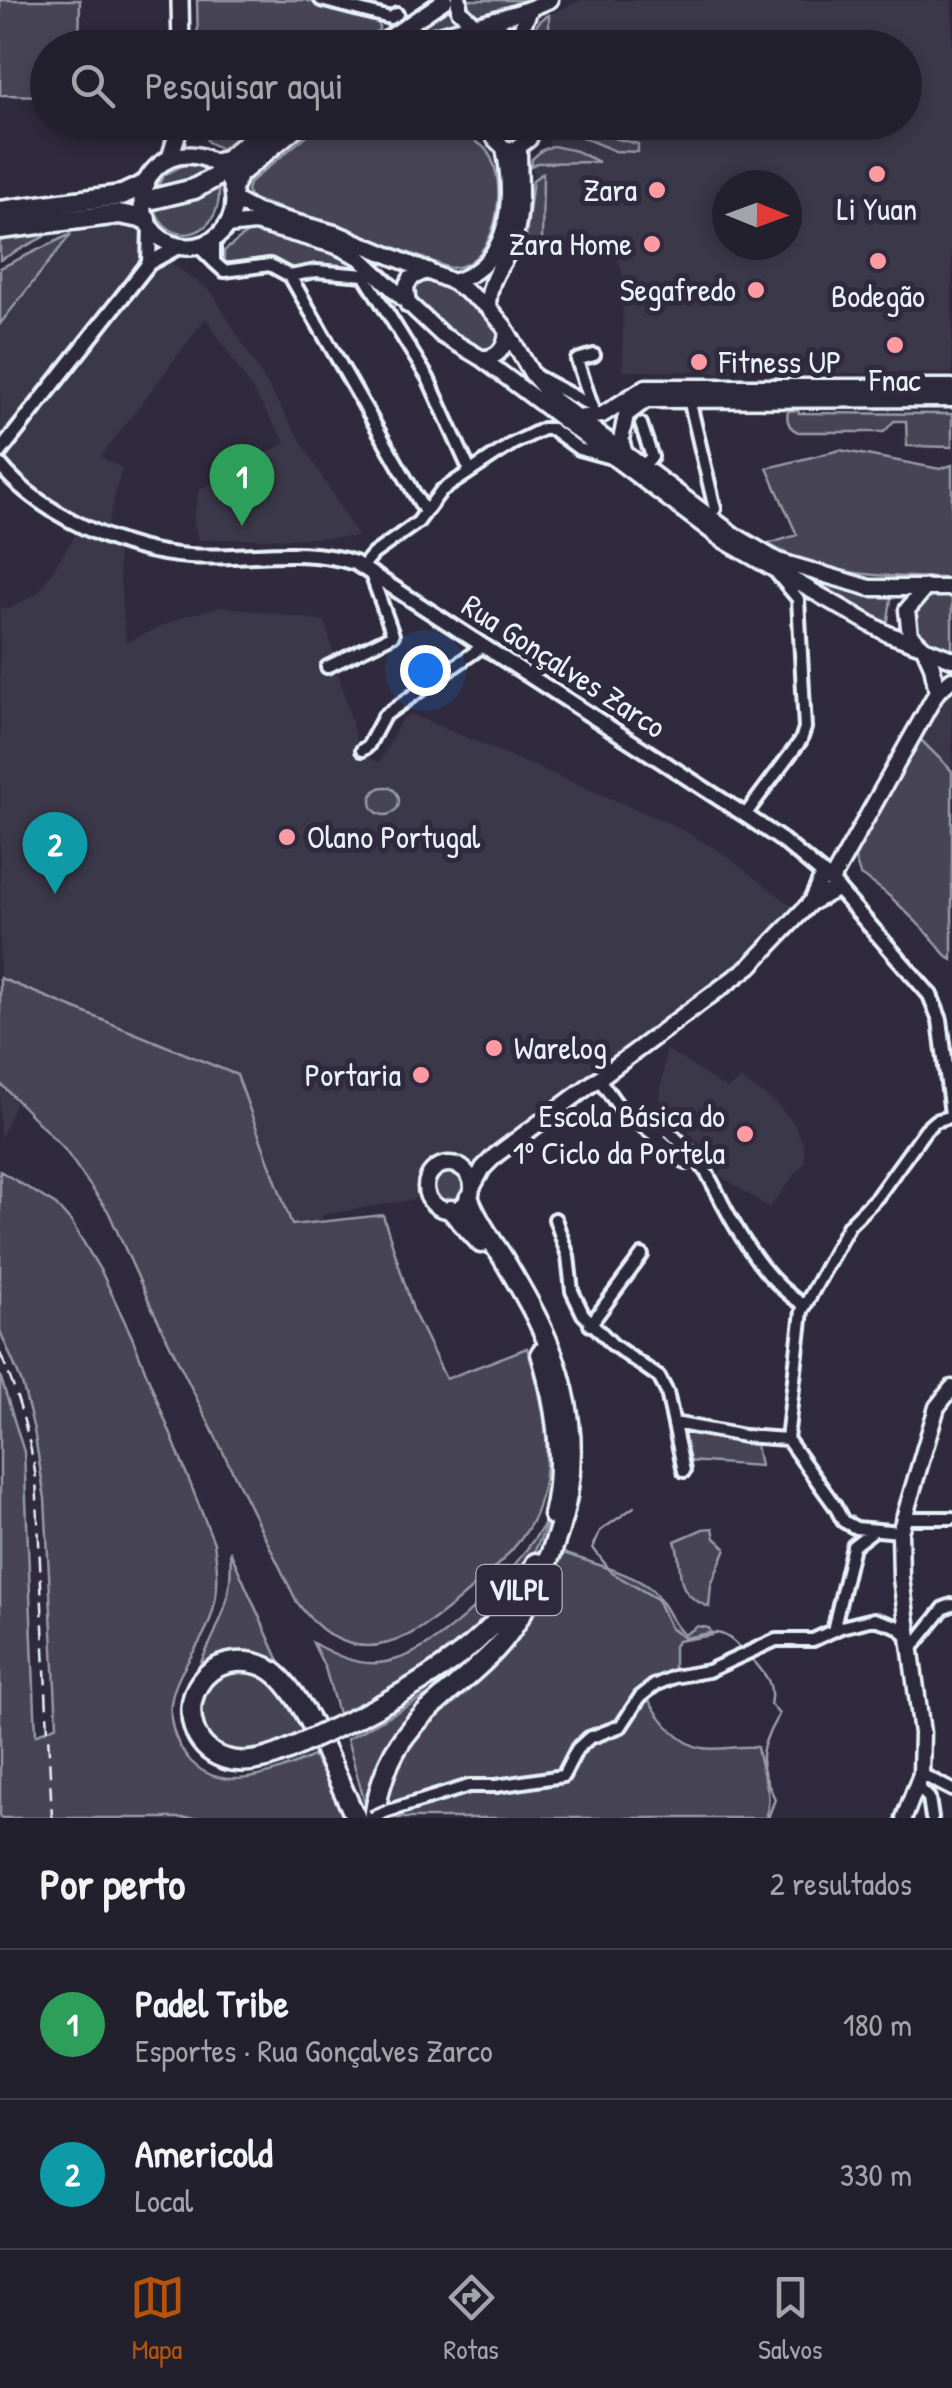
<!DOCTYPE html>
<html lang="pt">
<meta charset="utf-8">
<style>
:root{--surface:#23202e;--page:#2f2d3a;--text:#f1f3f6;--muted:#a3a3aa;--line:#403e4a;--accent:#b45309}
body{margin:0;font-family:"Patrick Hand",sans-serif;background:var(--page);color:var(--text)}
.compass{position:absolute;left:712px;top:170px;width:90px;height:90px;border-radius:50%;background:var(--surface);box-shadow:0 5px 15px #0003;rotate:91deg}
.you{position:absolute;left:425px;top:670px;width:35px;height:35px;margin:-25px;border:8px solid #fff;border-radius:50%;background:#1a73e8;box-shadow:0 0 0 15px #1a73e833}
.badge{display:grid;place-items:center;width:65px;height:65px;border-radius:50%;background:var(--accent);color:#fff;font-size:32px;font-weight:700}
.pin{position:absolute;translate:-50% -82px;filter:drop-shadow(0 2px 5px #0008)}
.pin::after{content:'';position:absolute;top:52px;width:35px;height:30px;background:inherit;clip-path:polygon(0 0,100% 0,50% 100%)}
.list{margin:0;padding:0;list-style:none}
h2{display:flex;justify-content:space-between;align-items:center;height:130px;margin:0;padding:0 40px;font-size:42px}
h2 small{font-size:32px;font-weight:400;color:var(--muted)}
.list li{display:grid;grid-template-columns:65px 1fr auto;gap:30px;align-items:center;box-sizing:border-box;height:150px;padding:0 40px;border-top:2px solid var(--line)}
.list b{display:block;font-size:38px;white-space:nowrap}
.list p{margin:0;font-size:32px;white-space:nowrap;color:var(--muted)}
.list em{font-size:32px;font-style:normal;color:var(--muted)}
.icon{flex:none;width:55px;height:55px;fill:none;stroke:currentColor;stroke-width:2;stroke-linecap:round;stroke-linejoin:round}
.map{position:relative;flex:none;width:952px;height:1818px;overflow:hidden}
.search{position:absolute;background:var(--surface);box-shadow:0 5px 15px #0003;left:30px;right:30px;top:30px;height:110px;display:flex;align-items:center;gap:25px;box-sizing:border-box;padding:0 35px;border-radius:55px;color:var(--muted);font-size:38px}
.sheet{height:430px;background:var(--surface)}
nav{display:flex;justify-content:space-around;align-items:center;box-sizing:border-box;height:140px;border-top:2px solid var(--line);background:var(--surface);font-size:28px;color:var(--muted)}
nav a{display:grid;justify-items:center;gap:5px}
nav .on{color:var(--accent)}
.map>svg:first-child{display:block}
.built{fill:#3b3749;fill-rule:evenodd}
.green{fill:#464455;stroke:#979aa6;stroke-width:2.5}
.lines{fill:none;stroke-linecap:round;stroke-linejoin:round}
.stream{stroke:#9c9fab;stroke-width:2.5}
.motorway-tunnel{stroke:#4b4859;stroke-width:18;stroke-dasharray:18 9;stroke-linecap:butt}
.minor-casing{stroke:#e8f1f8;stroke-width:18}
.tertiary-casing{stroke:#e8f1f8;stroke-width:20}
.secondary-casing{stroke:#e8f1f8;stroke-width:21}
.primary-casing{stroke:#e8f1f8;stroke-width:22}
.trunk-casing{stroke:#e8f1f8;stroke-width:25}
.motorway-casing{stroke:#e8f1f8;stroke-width:25}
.minor{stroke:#2f2a3d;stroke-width:10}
.tertiary{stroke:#2f2a3d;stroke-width:12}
.secondary{stroke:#2f2a3d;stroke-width:14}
.primary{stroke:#2f2a3d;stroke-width:15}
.trunk{stroke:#2f2a3d;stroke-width:18}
.motorway{stroke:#2f2a3d;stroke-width:18}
.rail{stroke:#e8f1f8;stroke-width:2.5;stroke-dasharray:15 8;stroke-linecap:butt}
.minor-bridge-casing{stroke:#e8f1f8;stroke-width:18;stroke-linecap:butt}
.trunk-bridge-casing{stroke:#e8f1f8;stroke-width:25;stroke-linecap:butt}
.minor-bridge{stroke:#2f2a3d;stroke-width:10}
.trunk-bridge{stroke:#2f2a3d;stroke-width:18}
.poi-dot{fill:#ff9aa2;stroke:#2f2a3d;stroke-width:4}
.labels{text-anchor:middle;stroke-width:10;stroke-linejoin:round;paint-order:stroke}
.shield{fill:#2f2a3d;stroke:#b0b5c0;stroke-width:2.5}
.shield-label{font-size:30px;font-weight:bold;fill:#e8f1f8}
.poi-label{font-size:32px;fill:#e8f1f8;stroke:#2f2a3d;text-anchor:end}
.street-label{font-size:32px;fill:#e8f1f8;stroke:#2f2a3d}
</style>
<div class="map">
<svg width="952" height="1818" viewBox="0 0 952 1818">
<rect width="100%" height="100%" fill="#2f2a3d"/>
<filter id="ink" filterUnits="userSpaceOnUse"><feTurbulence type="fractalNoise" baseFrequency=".01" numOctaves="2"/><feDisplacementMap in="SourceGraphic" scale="20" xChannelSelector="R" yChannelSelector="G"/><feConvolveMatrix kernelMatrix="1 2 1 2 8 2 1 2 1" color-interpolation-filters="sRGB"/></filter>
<g filter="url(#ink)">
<path class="built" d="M 581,0 L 952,0 L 952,374 L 623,371 L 622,272 L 614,249 L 525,246 L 534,194 L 532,159 L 549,147 L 549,123 L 904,122 L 904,48 L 532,47 L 532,36 L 542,18 ZM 727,185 L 787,185 L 787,245 L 727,245 Z
M 126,217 L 138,222 L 146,233 L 147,246 L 212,292 L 358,537 L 198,540 L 193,520 L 199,490 L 286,443 L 206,318 L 101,457 L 122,468 L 107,528 L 76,531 L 0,477 L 0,324 L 71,234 Z
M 75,535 L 117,548 L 126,642 L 185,616 L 223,606 L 325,621 L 360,754 L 380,762 L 402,718 L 411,714 L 671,824 L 717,849 L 795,908 L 760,944 L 750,966 L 480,1163 L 437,1167 L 427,1180 L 428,1197 L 323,1215 L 321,1222 L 292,1225 L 237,1075 L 0,978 L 0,607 L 9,609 L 38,593 Z
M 952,687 L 952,771 L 920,738 Z
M 666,1049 L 727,1089 L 741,1079 L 774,1102 L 793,1121 L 804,1147 L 805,1162 L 769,1208 L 719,1175 L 723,1168 L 677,1120 L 663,1119 L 663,1115 L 658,1114 Z
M 0,1087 L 16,1102 L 0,1140 Z"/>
<path class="green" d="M 0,0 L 80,0 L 79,47 L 48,48 L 47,96 L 0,95 Z
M 197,0 L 305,0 L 379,22 L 379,30 L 350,47 L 198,47 Z
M 467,0 L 532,0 L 479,15 L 468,10 Z
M 452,3 L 459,22 L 418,32 L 417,29 Z
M 549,15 L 549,47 L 532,47 C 532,33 535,21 549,15 Z
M 487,34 L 495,38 L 496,47 L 432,47 Z
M 323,122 L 476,123 L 476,142 C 513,159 504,268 449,268 L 338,226 L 251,199 L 247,191 L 249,183 Z
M 199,123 L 199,122 L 253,123 L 222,149 L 208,142 Z
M 572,133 L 594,133 L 638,144 L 638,152 L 615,151 Z
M 553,146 L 576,151 L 599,162 L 537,163 L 531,166 L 532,159 L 542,150 Z
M 184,165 L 199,166 L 212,175 L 153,193 L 164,175 Z
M 543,173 L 542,244 L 525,246 L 533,180 Z
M 218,183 C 227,235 169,255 153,205 Z
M 43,229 L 45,236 L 0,260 L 0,236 Z
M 251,230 L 332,252 L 364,270 L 319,267 L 295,269 L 269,257 L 229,263 L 224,261 L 224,251 Z
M 71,234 L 0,324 L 0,268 Z
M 423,277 C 455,287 481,306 501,332 L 497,347 L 486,352 L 478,350 L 418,307 L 414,302 L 412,286 Z
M 798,410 L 799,413 L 952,414 L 952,447 L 907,446 L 906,421 L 894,421 L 884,432 L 798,432 C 788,428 786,420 788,411 Z
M 840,450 L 940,469 L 952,465 L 952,578 C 886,577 827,577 768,544 L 797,535 L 767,468 Z
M 796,574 L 852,589 L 892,592 L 887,627 Z
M 933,592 L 952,593 L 952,652 L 914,633 L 914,604 Z
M 919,738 L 952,771 L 952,960 C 942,955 938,944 930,936 C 907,913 888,891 860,875 L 853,853 Z
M371 801a14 14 0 1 1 28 0a14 14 0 1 1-28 0Z
M 0,978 L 237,1075 L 292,1225 L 383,1215 L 414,1313 L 446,1379 L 527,1348 C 544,1400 555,1453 538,1507 C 529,1537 500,1563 477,1584 C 419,1636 356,1684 297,1602 L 151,1306 L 108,1211 L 65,1150 L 0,1083 Z
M434 1186a17 17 0 1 1 34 0a17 17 0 1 1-34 0Z
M 0,1171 L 56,1205 L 72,1223 L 102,1273 L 132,1337 L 214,1543 C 218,1570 220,1593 210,1620 C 200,1649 175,1672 171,1704 C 169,1718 174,1737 181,1748 C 211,1800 271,1775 313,1756 L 348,1818 L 0,1818 L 0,1375 L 24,1452 L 36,1735 L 57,1725 L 45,1499 L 34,1430 L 22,1383 L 0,1331 Z
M 680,1429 L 756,1445 L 760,1466 L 688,1461 Z
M 549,1517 C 509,1628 439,1667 339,1717 L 325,1668 L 313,1643 C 333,1654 355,1665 378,1663 C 439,1659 519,1566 549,1517 Z
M 713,1528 L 715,1538 L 726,1548 L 711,1585 L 709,1607 C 670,1592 685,1571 675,1541 L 703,1529 Z
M 230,1551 L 283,1670 C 242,1655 223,1645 192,1683 C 212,1633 235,1609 230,1551 Z
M 564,1553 C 587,1562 636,1574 652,1590 C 665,1603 670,1622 684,1635 L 698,1626 L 709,1628 L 712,1635 L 678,1641 L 674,1646 L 674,1677 L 645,1694 C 657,1715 676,1743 702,1748 C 719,1751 739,1745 757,1747 C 761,1777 774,1788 766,1818 L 385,1818 C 385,1726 465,1696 516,1634 C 536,1610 550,1581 564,1553 Z
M 225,1670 C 280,1670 281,1687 303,1733 C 285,1742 264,1754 243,1753 C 214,1753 187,1721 203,1692 C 207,1684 218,1677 225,1670 Z
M 455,1680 L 429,1702 L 368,1814 L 347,1739 Z"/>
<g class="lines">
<path class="stream" d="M 634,1507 L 600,1531 L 593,1548 L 612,1573 L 657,1599 L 670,1628 L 684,1638 C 711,1634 720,1625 740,1648
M 752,1659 C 765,1674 775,1684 770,1704 L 779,1714 C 758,1751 756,1760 775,1799 L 768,1818"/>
<path class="motorway-tunnel" d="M 128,203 L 153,199"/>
<g class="minor-casing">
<path id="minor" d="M 321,0 L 390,18 L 397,14
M 198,246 L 214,262 L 214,239
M 214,262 L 224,271 L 270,265 L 290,276 L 425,512
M 290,276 L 316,271 L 364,275 L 428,378 L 470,471
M 536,376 L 592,406 L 577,360 L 594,355
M 689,399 L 715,509
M 641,424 L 652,457 L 642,466
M 362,567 L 373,554 L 418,522 L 441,491 L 512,444 L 543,429 L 552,429 L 579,449 L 608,457
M 327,667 L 393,635 L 371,574
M 362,750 L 368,746 L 384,716 L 483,646
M 745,815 L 801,740 L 805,728 L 798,599 L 777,574
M 599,1079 L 621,1110 L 661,1140
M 666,1128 L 690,1152 L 690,1160 L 686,1163 L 660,1139 L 659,1134 Z
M 690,1152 C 706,1168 713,1184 723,1204 C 743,1242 767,1282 805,1306
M 555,1219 L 568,1256 L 572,1291 L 583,1314 L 613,1345 L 659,1377 L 667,1392 L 684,1471
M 590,1325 L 642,1255
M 674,1423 L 744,1436 L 787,1439
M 902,1518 L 952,1518
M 900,1532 L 856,1528 L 843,1521 L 835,1506 L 787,1439 L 802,1311 L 849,1225 L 877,1197 L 926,1129 L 935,1121 L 952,1116
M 833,1631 L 853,1546 L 874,1530
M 912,1648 L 944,1608 L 952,1605
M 921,1774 L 952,1790
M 918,1787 L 929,1798 L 932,1818
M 388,1811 L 469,1786 L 496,1786 L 563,1776 L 577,1749 L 589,1738 L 621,1726 L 640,1697 L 655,1685 L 674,1677 L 708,1671 L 776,1640 L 813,1640 L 841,1627 L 874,1619 L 896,1626 L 910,1637"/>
</g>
<g class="tertiary-casing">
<path id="tertiary" d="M 149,263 L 150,227
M 0,452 L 149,263 L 180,246
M 0,465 C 41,515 124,552 189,556 C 244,560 302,545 355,563 L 745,815 L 783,841 L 831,881 L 930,995 L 940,1020 L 952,1114"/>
</g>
<g class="secondary-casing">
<path id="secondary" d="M 459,0 L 459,10 L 475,25
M 493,20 L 507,37 L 507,48
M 374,48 L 445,0
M 400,48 C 449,28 502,22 550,0
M 519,48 L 519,34 L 530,10
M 494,122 L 495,139 L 504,148 L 514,150 L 529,139 L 530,122
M 213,162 L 225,159 L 270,122
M 233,191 L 239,176 L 304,122
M 234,200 L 257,212 L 338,234 L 453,282 L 488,307 L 504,326 L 532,374 L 554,400 L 734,535 L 778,561 L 870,588 L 952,588
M 226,226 L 255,223 L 337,246 L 359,257 L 442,335 L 481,358 L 723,540 L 888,634 L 919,645
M 453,282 C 511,264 515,200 504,148
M 408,305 L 406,287 L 411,278 L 428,270
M 488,307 C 489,271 507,265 515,235 C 523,208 519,177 519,149
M 481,358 C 497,359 505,349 507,333
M 577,418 L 602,415 L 646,387 L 952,387
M 625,454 L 621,440 L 626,415 L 646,400 L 952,399
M 926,587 L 907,610 L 910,635 L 924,648 L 952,659
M 924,648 L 932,666 L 937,692
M 831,881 L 937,692 L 952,679
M 812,902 L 837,889
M426 1187a23 23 0 1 1 46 0a23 23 0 1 1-46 0Z
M 472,1188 L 483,1168 L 496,1155 L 750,966 L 811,902 L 823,875
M 904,1818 L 921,1774 L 922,1733 L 901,1578 L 900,1532 L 937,1407 L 952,1388"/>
</g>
<g class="primary-casing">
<path id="primary" d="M 180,0 L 181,48
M142 201a46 46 0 1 1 92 0a46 46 0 1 1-92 0Z
M 170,158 L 181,122"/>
</g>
<g class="trunk-casing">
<path id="trunk" d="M 451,1210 L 481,1243
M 541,1353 C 556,1404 566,1463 553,1515
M 360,1716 C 429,1680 502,1637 536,1563
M 288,1750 C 179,1800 163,1669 236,1662 C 249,1661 261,1663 272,1671 C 305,1694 337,1780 356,1818
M 374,1818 C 387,1727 430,1714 489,1656 C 508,1638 520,1617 532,1594 C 567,1528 581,1462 563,1389 C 552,1341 528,1300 503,1258 C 491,1239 477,1221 469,1199"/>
</g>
<g class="motorway-casing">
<path id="motorway" d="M 234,165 L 284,122
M 153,199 L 194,189 L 214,178
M 0,211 L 122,195 L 145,184
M 0,229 L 119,214 L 146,219"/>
</g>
<use href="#minor" class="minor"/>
<use href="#tertiary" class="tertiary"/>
<use href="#secondary" class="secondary"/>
<use href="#primary" class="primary"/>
<use href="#trunk" class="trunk"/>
<use href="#motorway" class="motorway"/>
<path class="rail" d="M 0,1353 C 18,1394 29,1434 36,1478 L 52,1818"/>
<g class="minor-bridge-casing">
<path id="minor-bridge" d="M 372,1818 L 388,1811"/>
</g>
<g class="trunk-bridge-casing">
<path id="trunk-bridge" d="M 288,1750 L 360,1716"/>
</g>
<use href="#minor-bridge" class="minor-bridge"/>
<use href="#trunk-bridge" class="trunk-bridge"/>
</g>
</g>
<g class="poi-dot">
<circle cx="877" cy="174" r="10"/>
<circle cx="657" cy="190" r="10"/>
<circle cx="652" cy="244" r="10"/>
<circle cx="878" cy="261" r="10"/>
<circle cx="756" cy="290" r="10"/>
<circle cx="895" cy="345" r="10"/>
<circle cx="699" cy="362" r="10"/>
<circle cx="287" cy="837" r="10"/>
<circle cx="494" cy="1048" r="10"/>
<circle cx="421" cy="1075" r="10"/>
<circle cx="745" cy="1134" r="10"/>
</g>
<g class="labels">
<rect class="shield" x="476.5" y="1565" width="85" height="50" rx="8"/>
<g class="shield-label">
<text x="519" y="1600">VILPL</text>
</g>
<g class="poi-label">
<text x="637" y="201">Zara</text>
<text x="877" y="220" text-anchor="middle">Li Yuan</text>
<text x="632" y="255">Zara Home</text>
<text x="736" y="301">Segafredo</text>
<text x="878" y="307" text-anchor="middle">Bodegão</text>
<text x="719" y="373" text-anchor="start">Fitness UP</text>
<text x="895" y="391" text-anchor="middle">Fnac</text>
<text x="307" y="848" text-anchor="start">Olano Portugal</text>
<text x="514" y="1059" text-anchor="start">Warelog</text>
<text x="401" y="1086">Portaria</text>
<text x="725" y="1127">Escola Básica do<tspan x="725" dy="37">1º Ciclo da Portela</tspan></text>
</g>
<g class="street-label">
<text transform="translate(564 666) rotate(33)" y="11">Rua Gonçalves Zarco</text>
</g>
</g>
</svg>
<svg class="compass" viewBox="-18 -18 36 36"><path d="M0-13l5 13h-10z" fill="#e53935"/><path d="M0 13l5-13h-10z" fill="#a3a3aa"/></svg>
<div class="you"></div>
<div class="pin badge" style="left:242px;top:526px;background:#2e9e5b">1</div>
<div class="pin badge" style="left:55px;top:894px;background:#0f9aa8">2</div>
<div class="search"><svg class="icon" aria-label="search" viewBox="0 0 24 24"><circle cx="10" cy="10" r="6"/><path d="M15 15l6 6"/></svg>Pesquisar aqui</div>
</div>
<section class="sheet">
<h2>Por perto<small>2 resultados</small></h2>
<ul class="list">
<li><span class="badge" style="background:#2e9e5b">1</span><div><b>Padel Tribe</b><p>Esportes · Rua Gonçalves Zarco</p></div><em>180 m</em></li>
<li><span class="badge" style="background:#0f9aa8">2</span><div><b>Americold</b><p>Local</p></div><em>330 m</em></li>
</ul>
</section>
<nav>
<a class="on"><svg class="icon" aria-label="map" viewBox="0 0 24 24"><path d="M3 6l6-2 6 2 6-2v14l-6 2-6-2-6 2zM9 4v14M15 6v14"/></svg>Mapa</a>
<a><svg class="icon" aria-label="directions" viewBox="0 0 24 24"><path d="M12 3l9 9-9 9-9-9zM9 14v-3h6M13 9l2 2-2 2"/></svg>Rotas</a>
<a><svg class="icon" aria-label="saved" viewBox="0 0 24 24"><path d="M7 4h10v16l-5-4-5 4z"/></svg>Salvos</a>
</nav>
